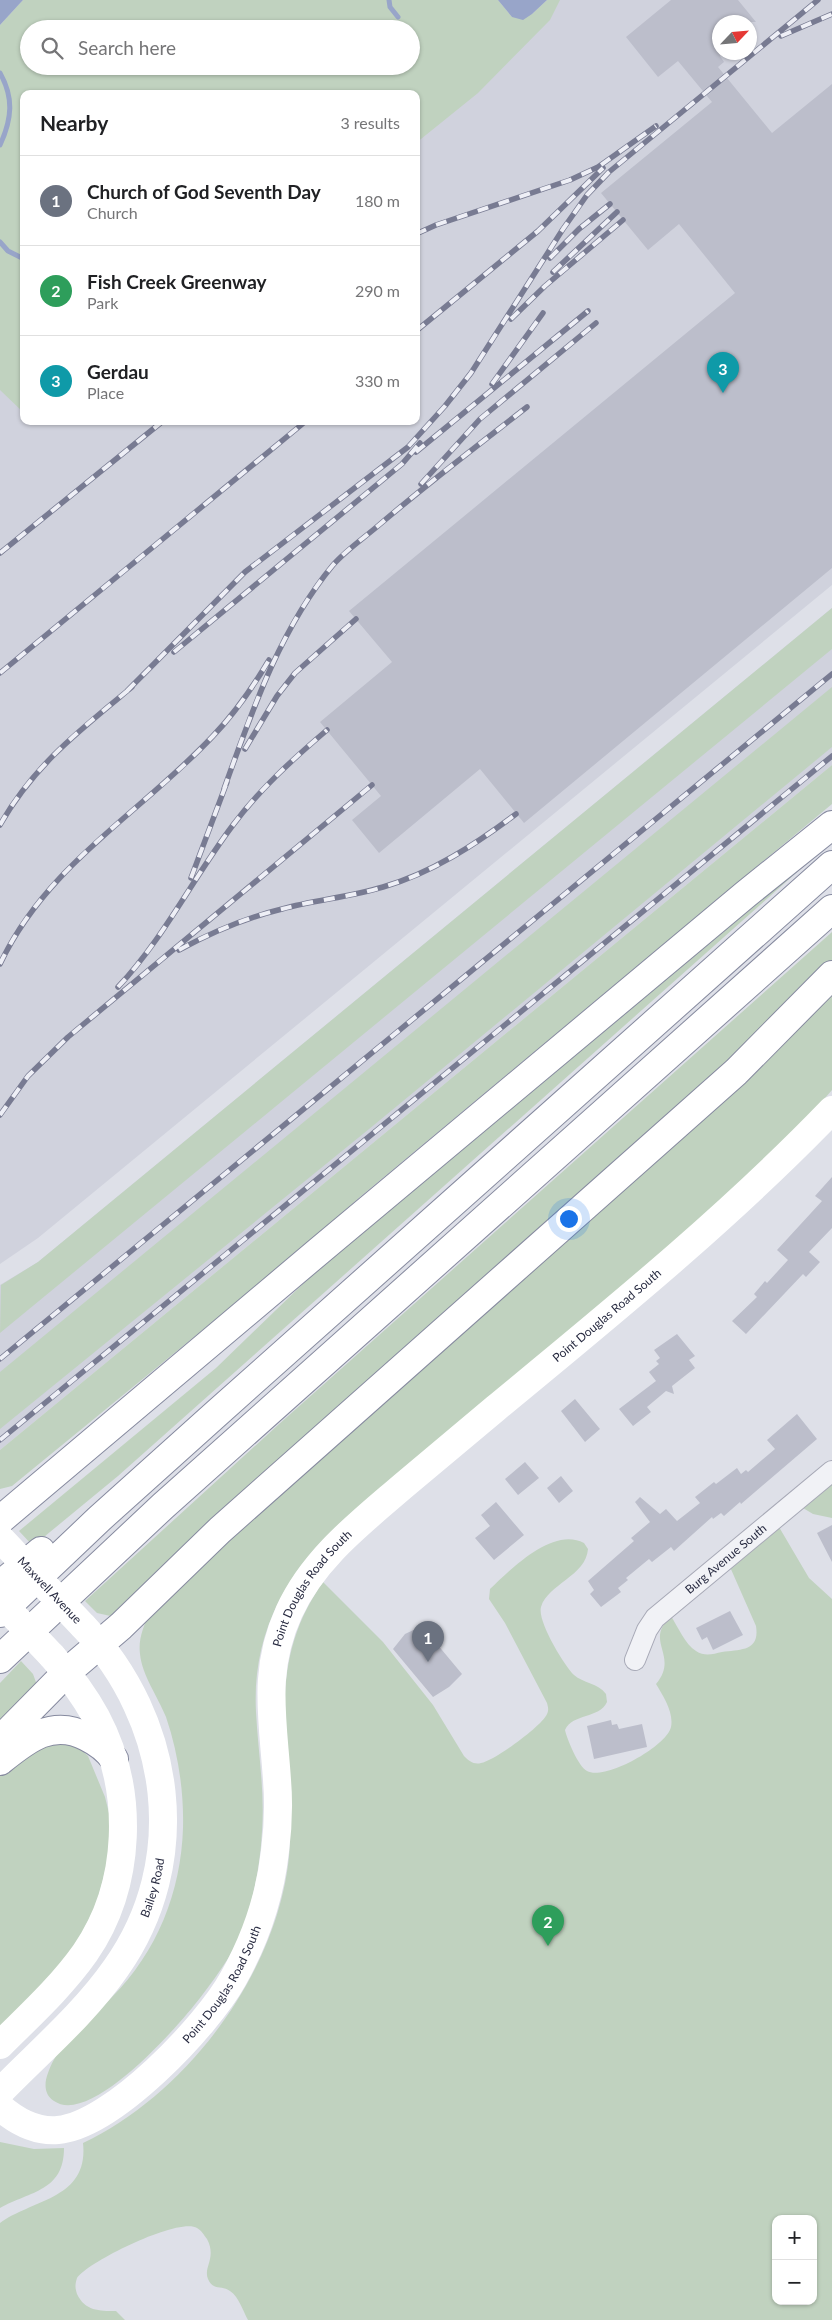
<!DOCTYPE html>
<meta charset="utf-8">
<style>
:root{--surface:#fff;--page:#f2f2f2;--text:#202124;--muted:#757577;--line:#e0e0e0;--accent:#d14c40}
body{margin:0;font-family:Lato,sans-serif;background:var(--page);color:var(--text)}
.controls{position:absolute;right:15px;bottom:15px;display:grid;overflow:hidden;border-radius:10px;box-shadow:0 1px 4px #0004}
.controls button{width:45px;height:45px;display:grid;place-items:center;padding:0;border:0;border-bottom:1px solid var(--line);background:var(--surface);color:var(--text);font:25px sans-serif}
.compass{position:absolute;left:712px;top:15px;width:45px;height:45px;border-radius:50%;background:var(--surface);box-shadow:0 1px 4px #0004;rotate:64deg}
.you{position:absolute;left:568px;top:1218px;width:18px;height:18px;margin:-12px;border:4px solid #fff;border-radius:50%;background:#1a73e8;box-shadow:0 0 0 8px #1a73e833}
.badge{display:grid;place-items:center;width:32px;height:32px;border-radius:50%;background:var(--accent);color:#fff;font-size:16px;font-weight:700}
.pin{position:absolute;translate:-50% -41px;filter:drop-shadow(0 1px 2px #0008)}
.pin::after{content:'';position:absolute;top:26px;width:18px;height:15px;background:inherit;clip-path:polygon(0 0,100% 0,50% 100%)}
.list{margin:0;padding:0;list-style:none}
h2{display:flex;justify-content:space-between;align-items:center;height:65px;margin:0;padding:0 20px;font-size:21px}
h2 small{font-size:16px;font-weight:400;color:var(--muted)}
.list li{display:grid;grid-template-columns:32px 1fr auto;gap:15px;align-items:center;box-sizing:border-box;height:90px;padding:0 20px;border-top:1px solid var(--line)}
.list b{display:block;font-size:19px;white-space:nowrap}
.list p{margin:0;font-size:16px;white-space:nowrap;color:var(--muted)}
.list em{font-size:16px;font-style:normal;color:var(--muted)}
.icon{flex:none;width:28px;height:28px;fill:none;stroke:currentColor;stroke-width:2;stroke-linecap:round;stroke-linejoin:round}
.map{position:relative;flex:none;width:832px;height:2320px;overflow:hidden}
.search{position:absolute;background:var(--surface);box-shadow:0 1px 4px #0004;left:20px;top:20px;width:400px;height:55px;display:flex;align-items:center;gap:12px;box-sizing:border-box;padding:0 18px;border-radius:28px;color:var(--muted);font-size:19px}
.panel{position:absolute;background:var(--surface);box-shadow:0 1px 4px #0004;left:20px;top:90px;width:400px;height:335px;border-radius:10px}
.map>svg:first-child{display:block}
.built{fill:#d0d2dd;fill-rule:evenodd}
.green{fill:#c0d2bf;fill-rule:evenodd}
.water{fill:#98a5c9}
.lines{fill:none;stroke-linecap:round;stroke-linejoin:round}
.stream{stroke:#98a5c9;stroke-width:5}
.building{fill:#bcbecb}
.street-casing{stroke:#a7a9b6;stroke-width:22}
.highway-casing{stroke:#868a9f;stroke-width:30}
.street{stroke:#f1f2f6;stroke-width:20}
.secondary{stroke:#fff;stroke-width:28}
.highway{stroke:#fff;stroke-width:28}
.rail-casing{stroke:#787b92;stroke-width:5.5}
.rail{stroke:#eeeff6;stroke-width:4;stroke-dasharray:11;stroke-linecap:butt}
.secondary-bridge{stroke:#fff;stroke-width:28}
.labels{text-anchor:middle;stroke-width:5;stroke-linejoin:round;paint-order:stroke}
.street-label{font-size:12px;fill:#272a40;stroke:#eeeff6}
</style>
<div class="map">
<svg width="832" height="2320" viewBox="0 0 832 2320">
<rect width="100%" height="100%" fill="#dee0e8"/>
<path class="built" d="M 23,0 L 832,0 L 832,585 L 38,1238 L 0,1264 L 0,25 ZM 720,22 L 750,22 L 750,52 L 720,52 ZM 29,29 L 411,29 L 411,66 L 29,66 ZM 24,94 L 416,94 L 416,421 L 24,421 Z
M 832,608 L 832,765 L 0,1450 L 0,1285 L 38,1262 Z"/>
<path class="green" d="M 23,0 L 498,0 L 512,17 L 532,14 L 547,0 L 560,0 L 550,20 L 478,93 L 416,143 L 416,94 L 24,94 L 24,413 L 0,390 L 0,25 ZM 29,29 L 411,29 L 411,66 L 29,66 Z
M 832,608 L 832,649 L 0,1333 L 1,1285 L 38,1262 Z
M 832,687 L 832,747 L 374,1125 L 0,1429 L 0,1372 Z
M 832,765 L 832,804 L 360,1197 L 310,1242 L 12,1486 L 0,1489 L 0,1450 Z
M 832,841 L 118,1476 L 33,1546 L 19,1531 L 216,1368 L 337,1251 L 569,1057 Z
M 832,932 L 832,964 L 778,1020 L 115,1617 L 97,1613 L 85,1601 L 278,1425 Z
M 832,982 L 832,1090 L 812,1113 L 696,1224 L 339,1524 C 284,1575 252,1636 256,1712 C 258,1752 265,1791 262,1831 C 260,1873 250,1920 229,1957 C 220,1971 210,1985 200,1998 C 180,2024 91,2127 54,2101 C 44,2095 44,2083 48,2073 C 58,2043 89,2019 112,1997 C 157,1952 181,1892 183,1828 C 184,1791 178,1752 166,1717 C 158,1697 142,1675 140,1654 C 138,1639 144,1625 150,1612 Z
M 832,1484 L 832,1518 L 813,1514 L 803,1508 Z
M 779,1527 L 809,1578 L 832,1599 L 832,2320 L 248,2320 C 243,2311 239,2297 230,2291 C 222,2285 213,2291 208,2279 C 203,2267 217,2258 207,2239 C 204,2235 201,2230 197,2228 C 179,2217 89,2261 77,2278 C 75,2284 75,2288 77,2294 C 85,2311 99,2311 116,2311 L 125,2320 L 0,2320 L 0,2223 C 33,2199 89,2199 83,2143 C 191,2092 285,1963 290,1842 C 293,1746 262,1669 323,1582 L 383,1642 L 433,1705 L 464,1756 C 469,1761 474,1765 481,1763 C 494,1761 542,1726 547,1714 C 549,1710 548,1707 547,1703 L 505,1623 L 489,1599 L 490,1589 C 510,1570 553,1526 584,1543 L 588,1549 C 586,1576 548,1584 541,1607 C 537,1621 564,1665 574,1675 C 583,1683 598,1683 606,1694 L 607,1702 C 599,1719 573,1713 565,1730 C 567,1739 578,1766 587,1771 C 605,1781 667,1746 671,1727 C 674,1712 663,1696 656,1684 C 680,1655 643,1642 671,1616 C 678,1627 685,1644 696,1651 C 705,1657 713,1654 722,1652 C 740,1649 760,1652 756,1626 L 730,1567 ZM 776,2219 L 813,2219 L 813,2301 L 776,2301 Z
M 21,1661 L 33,1674 L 37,1685 L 0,1722 L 0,1683 Z
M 41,1741 L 77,1745 L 88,1756 L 105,1797 L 111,1821 L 111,1847 L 97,1903 L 73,1951 L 0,2030 L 0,1771 Z
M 0,2142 L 34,2149 L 64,2148 C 64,2191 31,2191 0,2208 Z"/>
<path class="water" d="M 0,0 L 23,0 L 0,25 Z
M 498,0 L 547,0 L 532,14 L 523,20 L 512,17 Z"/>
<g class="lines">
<path class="stream" d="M 389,0 L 390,7 L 398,17
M 0,73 C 14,98 12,119 0,145
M 0,242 L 8,251 L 24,259"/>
</g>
<path class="building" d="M 671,0 L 738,0 L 756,22 L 720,22 L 720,56 L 724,62 L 718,67 L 772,133 L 832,84 L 832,568 L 524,823 L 480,769 L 379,853 L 352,820 L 381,796 L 320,722 L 392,662 L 349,611 L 735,293 L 679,224 L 648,250 L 601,193 L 712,102 L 678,61 L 658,77 L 626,37 Z
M 832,1177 L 832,1228 L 809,1252 L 820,1262 L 806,1277 L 803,1274 L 746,1334 L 732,1321 L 757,1297 L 754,1294 L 765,1281 L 767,1283 L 788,1260 L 777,1250 L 822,1201 L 815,1196 Z
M 677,1334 L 695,1356 L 689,1360 L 695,1368 L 672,1386 L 674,1394 L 666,1391 L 647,1407 L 651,1412 L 633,1426 L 619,1409 L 656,1381 L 649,1372 L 659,1364 L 656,1361 L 660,1358 L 654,1350 Z
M 575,1399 L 600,1429 L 585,1442 L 561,1411 Z
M 797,1414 L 817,1439 L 741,1504 L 740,1502 L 724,1516 L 721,1513 L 713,1519 L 712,1517 L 674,1551 L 671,1547 L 652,1562 L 649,1559 L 626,1578 L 628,1580 L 618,1588 L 621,1592 L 601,1607 L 590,1594 L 594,1590 L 588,1581 L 634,1541 L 631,1538 L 650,1522 L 635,1502 L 640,1497 L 660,1514 L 666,1509 L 677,1521 L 700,1503 L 695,1497 L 714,1482 L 716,1484 L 737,1468 L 741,1474 L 746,1470 L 748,1472 L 775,1449 L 767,1440 Z
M 525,1462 L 539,1478 L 518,1495 L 505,1479 Z
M 561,1476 L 573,1491 L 559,1503 L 547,1488 Z
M 496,1502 L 524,1535 L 494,1560 L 475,1538 L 490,1526 L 481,1515 Z
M 832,1525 L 832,1562 L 817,1533 Z
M 730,1611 L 743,1635 L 713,1650 L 707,1637 L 702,1640 L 696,1628 Z
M 422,1626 L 462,1674 L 449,1687 L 433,1697 L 393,1649 L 405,1634 Z
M 611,1720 L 612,1725 L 617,1724 L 619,1729 L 642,1724 L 647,1747 L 594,1759 L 587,1726 Z"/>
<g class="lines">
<g class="street-casing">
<g id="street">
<path id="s1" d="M 635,1660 L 647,1630 L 655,1618 L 832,1471"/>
</g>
</g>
<g class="highway-casing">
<path id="highway" d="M 0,1520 L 319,1251 L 746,894 L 832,825
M 0,1585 L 41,1551
M 0,1613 L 99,1519 L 217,1413 L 832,865
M 0,1659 L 163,1506 L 832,909
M 0,1740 L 67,1672 L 121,1626 L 220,1530 L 736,1072 L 832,975
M 0,1761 C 26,1740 52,1718 87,1737 C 97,1742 107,1749 114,1759"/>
</g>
<use href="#street" class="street"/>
<g class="secondary">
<path d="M 0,2045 C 29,2016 61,1987 85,1953 C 132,1885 135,1790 96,1717 C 84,1695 69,1675 52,1656"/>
<path id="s2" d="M 0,2092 C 39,2052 84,2014 116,1968 C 192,1861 172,1720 84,1627"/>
<path id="s3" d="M 0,2107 C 16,2121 36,2132 58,2130 C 113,2125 207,2026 233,1979 C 255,1940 270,1896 275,1851 C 278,1828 279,1804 277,1780 C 273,1719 262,1671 289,1612 C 313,1559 360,1523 403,1486 C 434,1460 465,1434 496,1408 C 611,1313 728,1218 832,1110"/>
</g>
<use href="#highway" class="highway"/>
<g class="rail-casing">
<path id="rail" d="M 781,36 L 832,14
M 416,234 L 436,225 L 570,180 L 598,167 L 656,126
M 550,258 L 579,229 L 610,204
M 553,272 L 617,212
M 511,319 L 545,286 L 623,220
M 416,331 L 538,231 L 603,168
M 492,384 L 543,313
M 416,452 L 588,311
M 421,484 L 480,419 L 596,323
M 0,553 L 163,421
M 174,652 L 402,464 L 420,443
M 0,673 L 306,421
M 127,691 L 245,572 L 408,447 L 445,406 L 471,373 L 563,229 L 587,195 L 609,172 L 818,0
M 245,749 L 277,696 L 295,673 L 356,619
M 224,789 C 252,711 280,629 333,565 C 346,550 364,538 379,525 C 427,484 477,446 527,407
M 0,825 C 34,765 80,730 132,687
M 191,878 L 227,782
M 179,950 C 212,932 245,918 282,909 C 315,900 350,897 383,887 C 432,873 476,844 516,814
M 0,964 C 47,864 140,814 213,736 C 235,713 253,687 269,660
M 118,987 C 164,938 193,878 233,825 C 260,789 293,759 327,730
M 0,1115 L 28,1076 L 68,1037 L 372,785
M 0,1359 L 832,674
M 0,1440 L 832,756"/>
</g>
<use href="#rail" class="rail"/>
<g class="secondary-bridge">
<path id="s4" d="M 0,1538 L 83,1626"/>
<path d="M 0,1601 L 52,1656"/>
</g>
</g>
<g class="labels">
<g class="street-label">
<text dy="4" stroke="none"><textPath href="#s3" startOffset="1115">Point Douglas Road South</textPath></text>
<text dy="4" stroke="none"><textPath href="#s1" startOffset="139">Burg Avenue South</textPath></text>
<text dy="4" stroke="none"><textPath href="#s3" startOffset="710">Point Douglas Road South</textPath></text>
<text dy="4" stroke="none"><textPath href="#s4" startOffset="72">Maxwell Avenue</textPath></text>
<text dy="4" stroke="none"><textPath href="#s2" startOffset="259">Bailey Road</textPath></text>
<text dy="4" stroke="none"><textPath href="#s3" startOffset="290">Point Douglas Road South</textPath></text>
</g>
</g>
</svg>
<div class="controls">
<button>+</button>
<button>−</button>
</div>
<svg class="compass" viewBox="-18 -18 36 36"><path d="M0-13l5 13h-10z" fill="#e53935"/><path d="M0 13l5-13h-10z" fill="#757577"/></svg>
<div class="you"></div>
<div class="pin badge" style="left:428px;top:1662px;background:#6b7280">1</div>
<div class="pin badge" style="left:548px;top:1946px;background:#2e9e5b">2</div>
<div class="pin badge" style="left:723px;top:393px;background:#0f9aa8">3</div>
<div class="search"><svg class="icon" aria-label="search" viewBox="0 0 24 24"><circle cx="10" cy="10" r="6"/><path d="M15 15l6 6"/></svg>Search here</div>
<section class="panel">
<h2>Nearby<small>3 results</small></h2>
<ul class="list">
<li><span class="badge" style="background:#6b7280">1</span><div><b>Church of God Seventh Day</b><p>Church</p></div><em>180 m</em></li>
<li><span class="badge" style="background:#2e9e5b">2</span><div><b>Fish Creek Greenway</b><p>Park</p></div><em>290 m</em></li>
<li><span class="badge" style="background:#0f9aa8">3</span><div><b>Gerdau</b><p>Place</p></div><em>330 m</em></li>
</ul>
</section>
</div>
